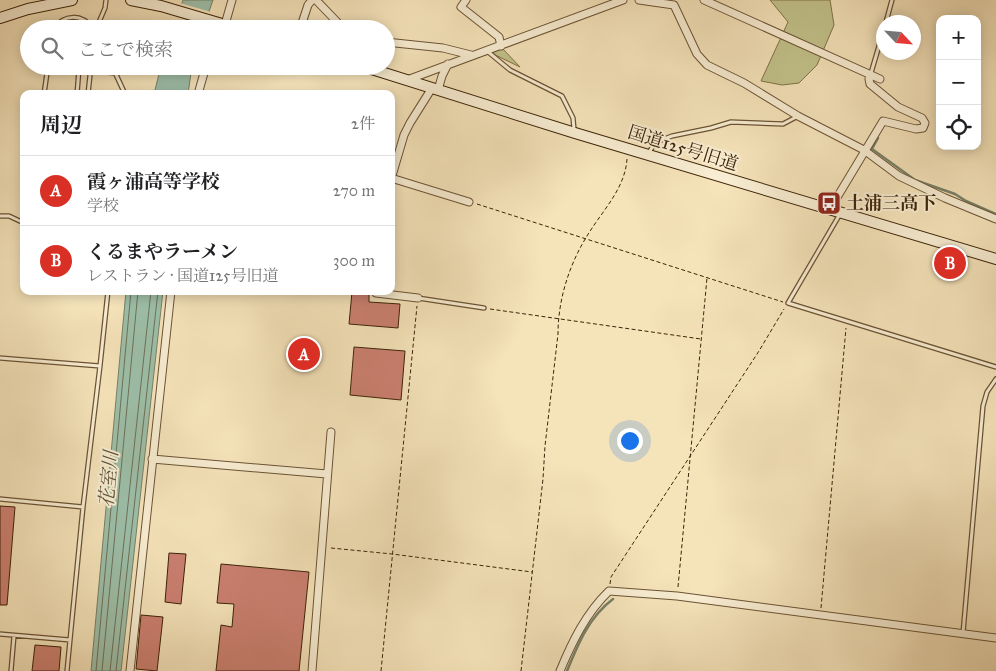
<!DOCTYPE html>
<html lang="ja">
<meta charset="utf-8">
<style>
:root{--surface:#fff;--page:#f6f6f6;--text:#202124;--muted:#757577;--line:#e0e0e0;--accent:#d93025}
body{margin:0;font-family:"IM FELL Great Primer","Noto Serif JP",serif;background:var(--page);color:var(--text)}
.controls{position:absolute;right:15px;top:15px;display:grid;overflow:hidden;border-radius:10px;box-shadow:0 2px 12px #0003}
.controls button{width:45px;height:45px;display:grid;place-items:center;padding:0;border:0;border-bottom:1px solid var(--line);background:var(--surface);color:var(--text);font:25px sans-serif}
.compass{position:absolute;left:876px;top:15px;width:45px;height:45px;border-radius:50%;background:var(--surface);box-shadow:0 2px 12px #0003;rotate:116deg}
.you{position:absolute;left:629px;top:440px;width:18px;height:18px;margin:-12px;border:4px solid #fff;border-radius:50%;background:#1a73e8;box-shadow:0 0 0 8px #1a73e833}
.badge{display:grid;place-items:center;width:32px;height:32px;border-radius:50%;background:var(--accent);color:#fff;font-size:16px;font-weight:700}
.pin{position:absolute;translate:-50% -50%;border:2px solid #fff;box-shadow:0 1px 5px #0006}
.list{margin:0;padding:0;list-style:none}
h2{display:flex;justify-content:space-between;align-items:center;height:65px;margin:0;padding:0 20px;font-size:21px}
h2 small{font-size:16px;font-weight:400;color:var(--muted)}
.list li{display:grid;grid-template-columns:32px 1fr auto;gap:15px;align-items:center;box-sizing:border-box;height:70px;padding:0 20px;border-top:1px solid var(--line)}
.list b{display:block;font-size:19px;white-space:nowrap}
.list p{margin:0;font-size:16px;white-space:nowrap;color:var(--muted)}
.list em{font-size:16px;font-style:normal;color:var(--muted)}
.icon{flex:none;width:28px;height:28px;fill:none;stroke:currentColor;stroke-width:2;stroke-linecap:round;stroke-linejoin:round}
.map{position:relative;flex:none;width:996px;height:671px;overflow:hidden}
.search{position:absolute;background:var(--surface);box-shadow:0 2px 12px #0003;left:20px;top:20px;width:375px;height:55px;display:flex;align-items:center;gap:12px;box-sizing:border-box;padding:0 18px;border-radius:28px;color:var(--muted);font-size:19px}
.panel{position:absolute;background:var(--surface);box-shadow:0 2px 12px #0003;left:20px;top:90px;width:375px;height:205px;border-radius:10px}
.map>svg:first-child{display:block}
.green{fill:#c2c28b;stroke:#807249}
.water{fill:#9dbfa9;stroke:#778168}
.pier{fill:#f5e3ba}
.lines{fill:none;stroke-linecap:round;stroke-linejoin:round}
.shore{stroke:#6d7158;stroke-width:1}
.stream{stroke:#778168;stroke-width:2.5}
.building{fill:#cb8071;stroke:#3d2307}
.lane-casing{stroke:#6b5334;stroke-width:5.5}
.street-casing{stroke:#6b5334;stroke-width:9}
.secondary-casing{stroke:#3d2307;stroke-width:12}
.path{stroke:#3d2307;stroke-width:1;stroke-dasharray:4 2.5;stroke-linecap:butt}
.lane{stroke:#f8edd2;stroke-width:3}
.street{stroke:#f8edd2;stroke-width:7}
.secondary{stroke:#f8edd2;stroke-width:10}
.labels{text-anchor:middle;stroke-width:4;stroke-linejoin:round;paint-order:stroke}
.street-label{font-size:18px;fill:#3d2307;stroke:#f8edd2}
.poi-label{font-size:18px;font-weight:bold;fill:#3d2307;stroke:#f8edd2;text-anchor:start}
.water-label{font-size:19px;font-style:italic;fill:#5a5238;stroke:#f8edd2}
</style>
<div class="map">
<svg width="996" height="671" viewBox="0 0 996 671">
<rect width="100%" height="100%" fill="#f5e3ba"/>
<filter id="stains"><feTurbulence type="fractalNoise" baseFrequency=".004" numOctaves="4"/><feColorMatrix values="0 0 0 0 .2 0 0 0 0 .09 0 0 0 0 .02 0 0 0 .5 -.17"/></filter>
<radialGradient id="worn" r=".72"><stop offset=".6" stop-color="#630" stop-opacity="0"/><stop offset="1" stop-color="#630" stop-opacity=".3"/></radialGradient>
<path class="green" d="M 770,0 L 830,0 L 834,25 L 817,65 L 799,83 L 782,85 L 761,81 L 788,22 Z
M 502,48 L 520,67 L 487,51 Z"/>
<path class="water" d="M 183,0 L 213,0 L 203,29 L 172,29 Z
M 161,66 L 192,66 L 188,94 L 154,94 Z
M 126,291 L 163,291 L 121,671 L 91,671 Z"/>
<path class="pier" d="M 180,3 L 211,12 L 205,29 L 173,20 Z"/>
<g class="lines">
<path class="shore" d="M 96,671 L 131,291
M 102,671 L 138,291
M 110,671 L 151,291
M 116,671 L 158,291"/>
<path class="stream" d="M 878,138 L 872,149 L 915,180 L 955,194 L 966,201 L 996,214
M 567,671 C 578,644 589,617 613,599"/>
</g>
<path class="building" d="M 117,66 L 140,66 L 139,73 L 118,71 Z
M 352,292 L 369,294 L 369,302 L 400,304 L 398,328 L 349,324 Z
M 354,347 L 405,351 L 401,400 L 350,395 Z
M 0,506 L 15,507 L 7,605 L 0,605 Z
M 169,553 L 186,554 L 181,604 L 165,602 Z
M 221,564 L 309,572 L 299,671 L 216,671 L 221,625 L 232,627 L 234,604 L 217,603 Z
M 141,615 L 163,617 L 157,671 L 136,669 Z
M 35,645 L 61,647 L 59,671 L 32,671 Z"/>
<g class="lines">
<g class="lane-casing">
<path id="lane" d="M 886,22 L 892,0
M 53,29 C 64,14 82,13 93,29
M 96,29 L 105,8 L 106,0
M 487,51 L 510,70 L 562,96 L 573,118 L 574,129
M 48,66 L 115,73
M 112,66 L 125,94
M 871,73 L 884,29
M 44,94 L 48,66
M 77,94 L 79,69
M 88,94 L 91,66
M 648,154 L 653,146 L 659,141 L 672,136 L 711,128 L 731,122 L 783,124 L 798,116
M 840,214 L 788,303 L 996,367
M 0,216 L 9,216 L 24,223
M 418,298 L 484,308
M 0,358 L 100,366 L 108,291
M 0,499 L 83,507
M 963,633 L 983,406 L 987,392 L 996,379
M 0,634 L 70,640 L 83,507 L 100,366
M 11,671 L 14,636
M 67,671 L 70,640"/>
</g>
<g class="street-casing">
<path id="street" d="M 316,0 L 339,24 L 348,29
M 466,0 L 461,7 L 499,37 L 501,46
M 639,0 L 674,5 L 697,54 L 707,65 L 744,83 L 798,116 L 864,150 L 899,176 L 945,198 L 996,219
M 704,0 L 880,79
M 224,28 L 232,0
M 300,29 L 308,5 L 312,0
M 386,42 L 443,48 L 471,55
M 407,80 L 623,0
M 438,90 L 442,76 L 448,64
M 198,94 L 206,66
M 391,178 L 469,202
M 391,179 L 404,135 L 410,123 L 432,88
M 830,209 L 883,121 L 916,129 L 923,128 L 925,123 L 922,118 L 898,107 L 870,84 L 869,79
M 376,291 L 376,293 L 418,298
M 152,459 L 327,474
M 130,671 L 171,291
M 312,671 L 331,432
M 560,671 C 572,642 586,613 609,591 L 677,596 L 996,638"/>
</g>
<g class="secondary-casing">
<path id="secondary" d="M 131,0 L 161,6 L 239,29
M 0,18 L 28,9 L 72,0
M 362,66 L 575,133 L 996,259"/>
</g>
<path class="path" d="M 477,204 L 783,302
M 490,309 L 701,339
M 331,548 L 392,554 L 532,572
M 610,584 L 611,577 L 759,351 L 784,309
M 678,587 L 707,278
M 821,608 L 846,328
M 381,671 L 417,306
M 521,671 L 543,479 L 545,446 L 558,334 C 558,300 569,265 587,236 C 602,211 625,189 627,159"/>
<use href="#lane" class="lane"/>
<use href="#street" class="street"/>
<use href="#secondary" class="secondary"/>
</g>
<defs>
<g id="bus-square" transform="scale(1.25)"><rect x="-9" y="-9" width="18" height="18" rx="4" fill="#8f2418" stroke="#f8edd2"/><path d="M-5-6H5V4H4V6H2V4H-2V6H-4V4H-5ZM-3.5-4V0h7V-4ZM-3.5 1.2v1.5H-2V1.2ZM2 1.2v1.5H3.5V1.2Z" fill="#fff"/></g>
</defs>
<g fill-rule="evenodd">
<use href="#bus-square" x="829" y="203"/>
</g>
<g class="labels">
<g class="street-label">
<text transform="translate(683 148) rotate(17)" y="6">国道125号旧道</text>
</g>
<g class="poi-label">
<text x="846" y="209">土浦三高下</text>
</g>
<g class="water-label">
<text transform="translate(108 479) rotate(-85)" y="7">花室川</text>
</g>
</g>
<rect width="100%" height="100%" filter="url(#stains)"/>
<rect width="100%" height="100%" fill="url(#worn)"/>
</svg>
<div class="controls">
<button>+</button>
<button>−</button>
<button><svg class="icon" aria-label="locate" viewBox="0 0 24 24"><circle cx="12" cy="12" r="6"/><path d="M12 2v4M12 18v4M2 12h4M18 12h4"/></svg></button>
</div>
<svg class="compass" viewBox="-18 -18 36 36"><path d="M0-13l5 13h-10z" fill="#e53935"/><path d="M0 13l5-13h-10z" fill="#757577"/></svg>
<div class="you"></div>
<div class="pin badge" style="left:304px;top:354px">A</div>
<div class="pin badge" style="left:950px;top:263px">B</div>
<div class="search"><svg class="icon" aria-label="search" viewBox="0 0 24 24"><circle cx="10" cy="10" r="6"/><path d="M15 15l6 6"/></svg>ここで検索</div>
<section class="panel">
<h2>周辺<small>2件</small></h2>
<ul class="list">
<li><span class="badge">A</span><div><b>霞ヶ浦高等学校</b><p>学校</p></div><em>270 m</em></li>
<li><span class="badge">B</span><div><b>くるまやラーメン</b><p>レストラン · 国道125号旧道</p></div><em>300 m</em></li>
</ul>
</section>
</div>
